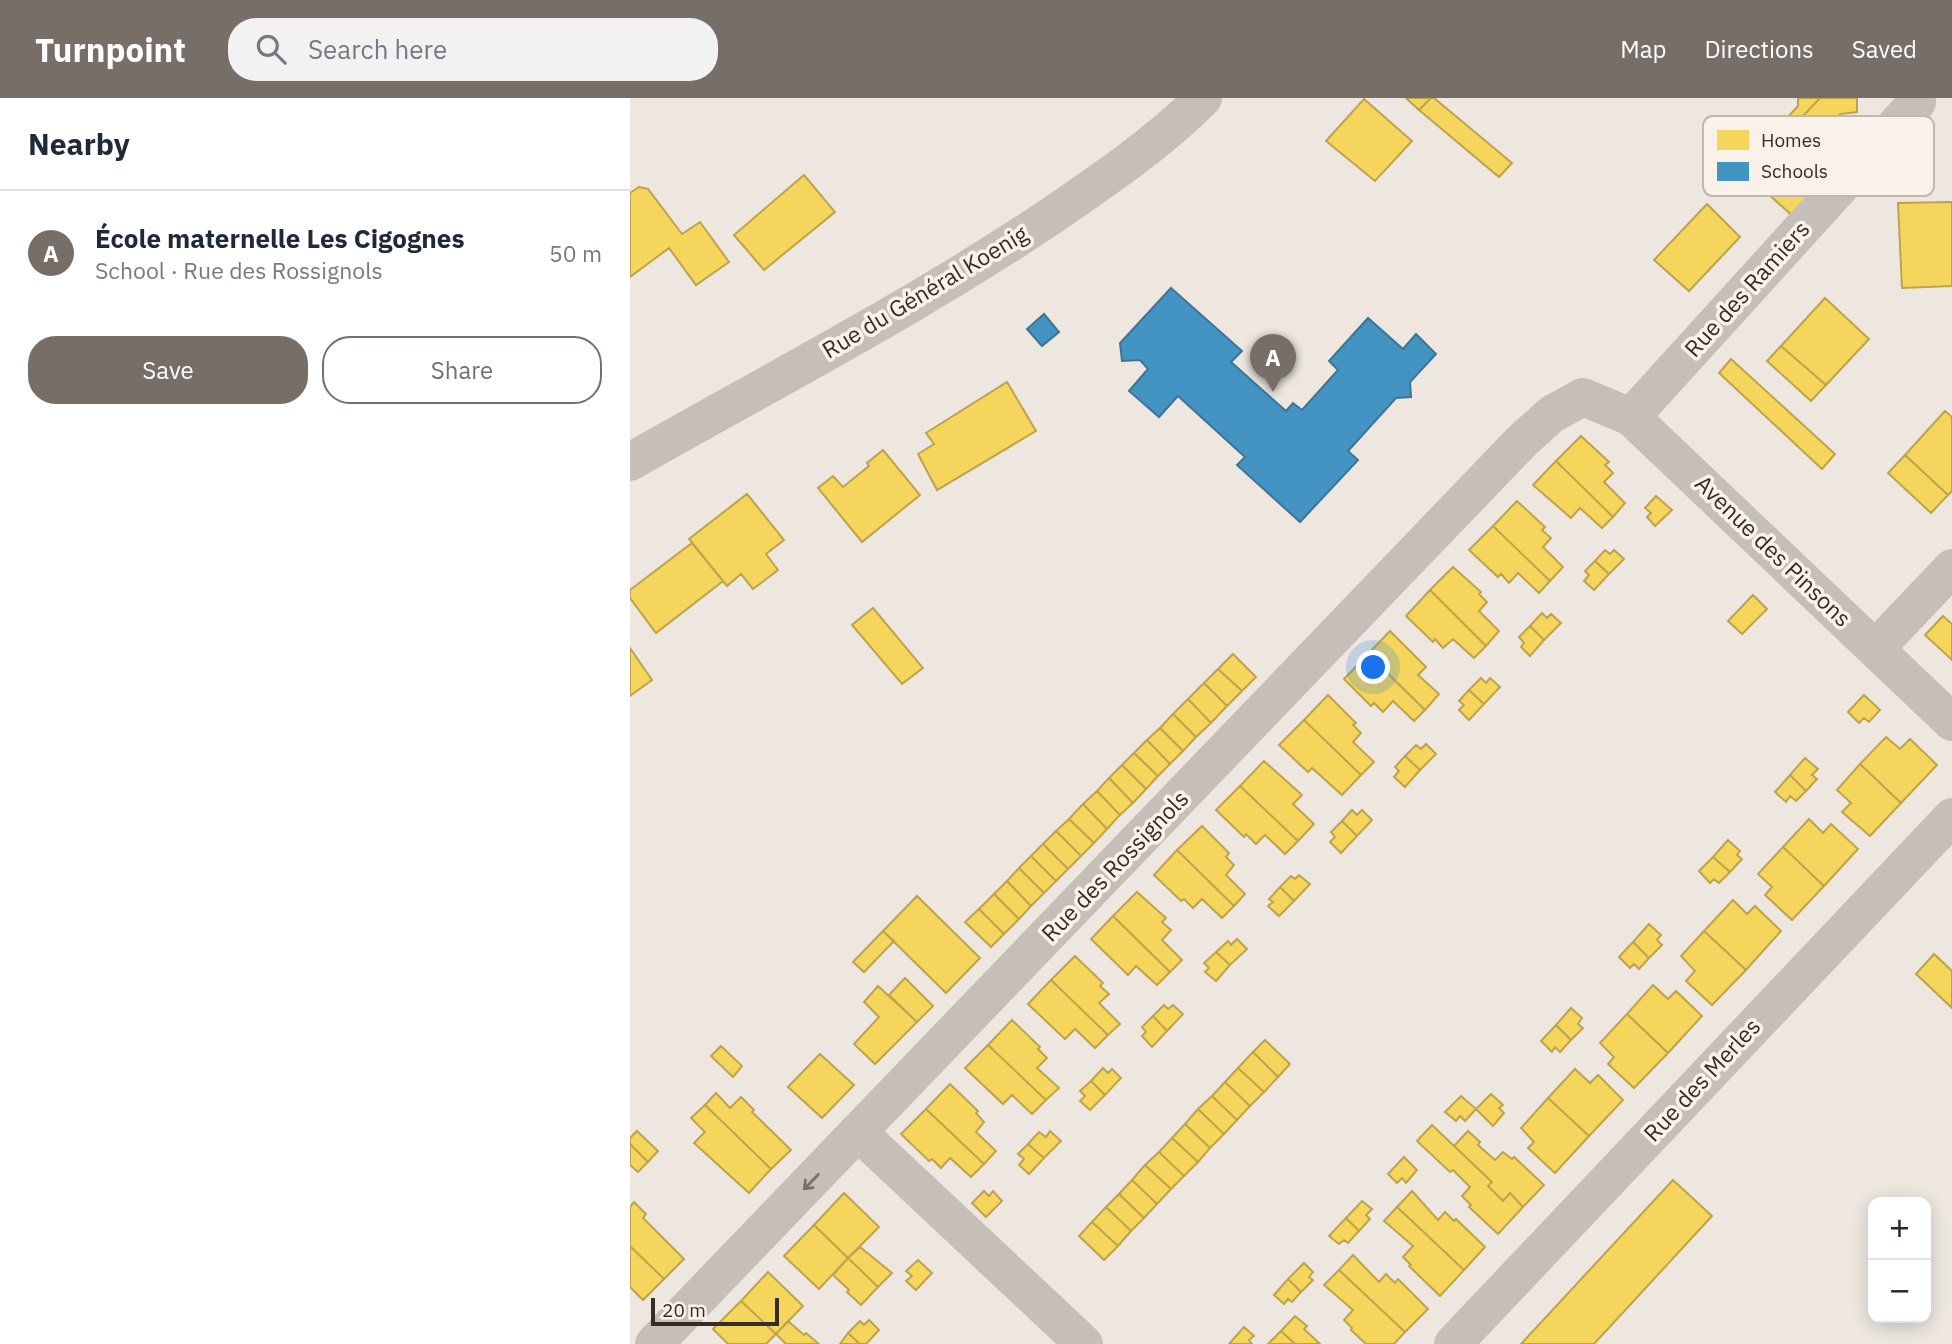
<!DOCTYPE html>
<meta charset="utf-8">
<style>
:root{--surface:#fff;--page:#f2f2f3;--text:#1f2937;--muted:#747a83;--line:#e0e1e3;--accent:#776e68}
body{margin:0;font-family:"IBM Plex Sans",sans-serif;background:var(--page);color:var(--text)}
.controls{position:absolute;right:21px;bottom:21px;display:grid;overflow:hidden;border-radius:14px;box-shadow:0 4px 18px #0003}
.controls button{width:63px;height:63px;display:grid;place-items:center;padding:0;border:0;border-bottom:2px solid var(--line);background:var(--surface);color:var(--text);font:35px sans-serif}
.scale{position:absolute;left:21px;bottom:18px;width:128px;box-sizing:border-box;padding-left:7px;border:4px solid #372d28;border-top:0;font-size:19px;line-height:24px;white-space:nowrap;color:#372d28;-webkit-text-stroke:5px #faf2e8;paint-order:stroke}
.you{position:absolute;left:744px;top:570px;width:24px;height:24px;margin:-18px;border:5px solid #fff;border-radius:50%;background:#1a73e8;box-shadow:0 0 0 10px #1a73e833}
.badge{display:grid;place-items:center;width:46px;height:46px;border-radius:50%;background:var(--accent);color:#fff;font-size:23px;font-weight:700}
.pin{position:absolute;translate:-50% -58px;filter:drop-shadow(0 2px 4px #0008)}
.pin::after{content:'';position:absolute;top:37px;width:24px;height:21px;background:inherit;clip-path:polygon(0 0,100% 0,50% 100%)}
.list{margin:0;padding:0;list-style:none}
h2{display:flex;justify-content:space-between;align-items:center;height:91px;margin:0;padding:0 28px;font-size:30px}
h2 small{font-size:23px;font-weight:400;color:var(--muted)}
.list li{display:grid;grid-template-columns:46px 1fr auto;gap:21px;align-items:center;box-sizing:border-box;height:126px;padding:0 28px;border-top:2px solid var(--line)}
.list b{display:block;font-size:26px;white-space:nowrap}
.list p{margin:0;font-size:23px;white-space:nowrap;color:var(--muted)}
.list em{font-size:23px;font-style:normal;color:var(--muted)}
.actions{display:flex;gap:14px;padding:21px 28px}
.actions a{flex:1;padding:16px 0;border:2px solid var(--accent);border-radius:28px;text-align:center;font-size:24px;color:var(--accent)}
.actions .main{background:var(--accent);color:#fff}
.icon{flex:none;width:38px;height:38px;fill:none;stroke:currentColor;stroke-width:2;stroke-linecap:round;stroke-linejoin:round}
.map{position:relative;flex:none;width:1322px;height:1246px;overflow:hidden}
header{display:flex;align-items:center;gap:42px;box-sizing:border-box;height:98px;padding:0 35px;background:var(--accent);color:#fff}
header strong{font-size:33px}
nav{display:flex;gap:38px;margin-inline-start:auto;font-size:24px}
.search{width:490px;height:63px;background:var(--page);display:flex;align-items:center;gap:18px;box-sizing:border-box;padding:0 24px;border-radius:28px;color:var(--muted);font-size:26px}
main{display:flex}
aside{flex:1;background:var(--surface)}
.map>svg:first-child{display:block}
.homes{fill:#f6d55c;stroke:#bda34c;stroke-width:2}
.schools{fill:#4393c3;stroke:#3f7494;stroke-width:2}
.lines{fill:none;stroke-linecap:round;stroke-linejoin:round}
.minor{stroke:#c6bfb9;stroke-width:38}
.oneway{stroke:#776f69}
.labels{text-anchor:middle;stroke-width:7;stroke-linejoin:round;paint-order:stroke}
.street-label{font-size:23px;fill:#372d28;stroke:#faf2e8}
.key{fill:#faf2e8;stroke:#c0b7ae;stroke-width:2}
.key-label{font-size:19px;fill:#372d28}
</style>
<header>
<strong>Turnpoint</strong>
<div class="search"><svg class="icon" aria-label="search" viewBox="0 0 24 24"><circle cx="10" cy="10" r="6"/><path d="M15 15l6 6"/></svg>Search here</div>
<nav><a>Map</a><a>Directions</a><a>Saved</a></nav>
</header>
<main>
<aside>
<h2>Nearby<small></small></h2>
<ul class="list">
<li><span class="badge">A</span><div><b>École maternelle Les Cigognes</b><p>School · Rue des Rossignols</p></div><em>50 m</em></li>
</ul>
<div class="actions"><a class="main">Save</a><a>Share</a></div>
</aside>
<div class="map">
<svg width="1322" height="1246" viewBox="0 0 1322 1246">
<rect width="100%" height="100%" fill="#ede7e0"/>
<path class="homes" d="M 776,0 L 801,0 L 789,12 Z
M 801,0 L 804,0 L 882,65 L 869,79 L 789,12 Z
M 1168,0 L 1190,0 L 1117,77 L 1110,71 L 1168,8 Z
M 1190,0 L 1227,0 L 1227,14 L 1210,16 L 1211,23 L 1206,27 L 1212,33 L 1166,83 L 1186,99 L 1166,121 L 1117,77 Z
M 734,1 L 782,43 L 745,83 L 696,43 Z
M 174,77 L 205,114 L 134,172 L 104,137 Z
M 9,89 L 18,91 L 52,136 L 70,124 L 99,164 L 66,187 L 39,150 L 0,179 L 0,95 Z
M 1322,104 L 1322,188 L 1272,190 L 1268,105 Z
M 1077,106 L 1110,139 L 1059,193 L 1024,162 Z
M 1195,200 L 1239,241 L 1196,287 L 1151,248 Z
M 1151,248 L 1196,287 L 1181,303 L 1137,263 Z
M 1101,261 L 1205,356 L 1192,371 L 1089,275 Z
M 377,284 L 406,333 L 307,392 L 288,356 L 304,346 L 296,335 Z
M 1315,313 L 1322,319 L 1322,393 L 1318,397 L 1275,357 Z
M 951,338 L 979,364 L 975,367 L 983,375 L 974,384 L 995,405 L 983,419 L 926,363 Z
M 253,352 L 290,397 L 232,444 L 188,390 L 203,378 L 213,389 L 239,368 L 237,365 Z
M 1275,357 L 1318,397 L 1301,415 L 1258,375 Z
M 926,363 L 983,419 L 972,430 L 950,410 L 941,420 L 903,387 Z
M 117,396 L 154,442 L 136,456 L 148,472 L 123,491 L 111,476 L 97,488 L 59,441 Z
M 1026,398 L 1042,412 L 1025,428 L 1017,419 L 1021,415 L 1015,410 Z
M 887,403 L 915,429 L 912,432 L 921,440 L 913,449 L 933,469 L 920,483 L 863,428 Z
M 863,428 L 920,483 L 909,495 L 888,475 L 879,485 L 871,476 L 868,479 L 839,452 Z
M 62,445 L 93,483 L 26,535 L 0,500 L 0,492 Z
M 975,452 L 980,456 L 984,452 L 994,461 L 979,476 L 965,463 Z
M 965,463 L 979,476 L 964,492 L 954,483 L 959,477 L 955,473 Z
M 823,469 L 851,494 L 849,496 L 857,504 L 849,513 L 869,533 L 856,548 L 800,492 Z
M 800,492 L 856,548 L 844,560 L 823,541 L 813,550 L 805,541 L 803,544 L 776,518 Z
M 1123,497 L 1137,511 L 1112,536 L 1098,523 Z
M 243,510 L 293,570 L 272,586 L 222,527 Z
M 912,515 L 917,520 L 921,516 L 931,525 L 914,542 L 900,528 Z
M 1313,518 L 1322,526 L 1322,562 L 1295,537 Z
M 900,528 L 914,542 L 900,558 L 891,549 L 894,545 L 889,539 Z
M 760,533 L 796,569 L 788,577 L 809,596 L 795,612 L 738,556 Z
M 0,550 L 22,582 L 0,598 Z
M 603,556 L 626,579 L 612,593 L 588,571 Z
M 738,556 L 795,612 L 784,623 L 763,603 L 753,614 L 744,605 L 741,608 L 714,581 Z
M 588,571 L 612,593 L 597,608 L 574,585 Z
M 851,580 L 856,585 L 860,580 L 870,589 L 854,606 L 839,592 Z
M 574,585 L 597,608 L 581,625 L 558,601 Z
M 839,592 L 854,606 L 839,622 L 829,612 L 834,607 L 829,603 Z
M 698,597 L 726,625 L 723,627 L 731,635 L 723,644 L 744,664 L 731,677 L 674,622 Z
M 1234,597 L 1250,612 L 1239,624 L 1234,620 L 1229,625 L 1218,614 Z
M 558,601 L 581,625 L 566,639 L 543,616 Z
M 543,616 L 566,639 L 553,653 L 530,630 Z
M 674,622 L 731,677 L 712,697 L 682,670 L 678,674 L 649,647 Z
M 530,630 L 553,653 L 540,666 L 517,642 Z
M 1256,639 L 1270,651 L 1280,641 L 1307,667 L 1271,705 L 1230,666 Z
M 517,642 L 540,666 L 528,678 L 504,655 Z
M 796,646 L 806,656 L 790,672 L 775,658 L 786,647 L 791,651 Z
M 504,655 L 528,678 L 516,691 L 492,667 Z
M 775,658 L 790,672 L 775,689 L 764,679 L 769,673 L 765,669 Z
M 1175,660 L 1188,671 L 1182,677 L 1187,681 L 1176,693 L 1160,677 Z
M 634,663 L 672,697 L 663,706 L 684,726 L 668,743 L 610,688 Z
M 1230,666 L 1271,705 L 1240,738 L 1212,714 L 1221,705 L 1207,692 Z
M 492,667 L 516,691 L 503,705 L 479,680 Z
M 1160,677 L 1176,693 L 1166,703 L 1160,698 L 1156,704 L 1145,694 Z
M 479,680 L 503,705 L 490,717 L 467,693 Z
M 610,688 L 668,743 L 655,756 L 635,737 L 626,746 L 616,736 L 614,739 L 586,712 Z
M 467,693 L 490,717 L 477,731 L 453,706 Z
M 453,706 L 477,731 L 464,745 L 439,721 Z
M 722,712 L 727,717 L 732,712 L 742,722 L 727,738 L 712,723 Z
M 439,721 L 464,745 L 451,758 L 426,733 Z
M 1179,721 L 1193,735 L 1201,726 L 1228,751 L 1194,788 L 1153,749 Z
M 712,723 L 727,738 L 711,755 L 700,744 L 705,739 L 701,734 Z
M 572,728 L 599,755 L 596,759 L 604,767 L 596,777 L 615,796 L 604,808 L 547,752 Z
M 426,733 L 451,758 L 438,771 L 413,746 Z
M 1098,742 L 1110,753 L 1107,757 L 1112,761 L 1100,774 L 1083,759 Z
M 413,746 L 438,771 L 426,783 L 401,758 Z
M 1153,749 L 1194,788 L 1162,822 L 1135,797 L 1142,789 L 1128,776 Z
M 547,752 L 604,808 L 592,820 L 572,801 L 563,810 L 554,801 L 551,803 L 524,777 Z
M 401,758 L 426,783 L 414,795 L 389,770 Z
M 1083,759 L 1100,774 L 1089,785 L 1084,781 L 1080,785 L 1069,773 Z
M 389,770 L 414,795 L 401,808 L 377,783 Z
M 669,777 L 680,786 L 664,803 L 650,789 L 661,778 L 665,781 Z
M 377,783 L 401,808 L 389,821 L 364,796 Z
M 650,789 L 664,803 L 649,818 L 638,808 L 643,804 L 639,801 Z
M 507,794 L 536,820 L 532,824 L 541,832 L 532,842 L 552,862 L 540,874 L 483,818 Z
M 364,796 L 389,821 L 374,836 L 349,811 Z
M 287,798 L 350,860 L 316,895 L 253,833 Z
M 1103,802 L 1117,816 L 1125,808 L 1151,833 L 1116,872 L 1074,833 Z
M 349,811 L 374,836 L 361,849 L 335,824 Z
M 483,818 L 540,874 L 527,887 L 506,868 L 498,877 L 461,841 Z
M 1019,826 L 1031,837 L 1027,842 L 1032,847 L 1019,860 L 1003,844 Z
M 253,833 L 264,843 L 234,874 L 223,864 Z
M 1074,833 L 1116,872 L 1082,907 L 1056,883 L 1065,873 L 1051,858 Z
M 607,841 L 617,851 L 600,867 L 586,854 L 598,843 L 601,847 Z
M 1003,844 L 1019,860 L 1009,871 L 1004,866 L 1000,870 L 989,859 Z
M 586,854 L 600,867 L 586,883 L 575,874 L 579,870 L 574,865 Z
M 1304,856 L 1322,873 L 1322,910 L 1286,876 Z
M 445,858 L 473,885 L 470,888 L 479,896 L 469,905 L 490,926 L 478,937 L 421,882 Z
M 275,880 L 303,908 L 287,924 L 259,897 Z
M 421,882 L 478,937 L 465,950 L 445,931 L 435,941 L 398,906 Z
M 1023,887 L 1038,901 L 1046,893 L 1072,918 L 1038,955 L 997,916 Z
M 248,888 L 287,924 L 245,966 L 224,946 L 249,919 L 234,904 Z
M 534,907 L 538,911 L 543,907 L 553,916 L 537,933 L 523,918 Z
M 941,910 L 952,920 L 948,926 L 953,930 L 941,942 L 926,927 Z
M 997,916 L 1038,955 L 1004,990 L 978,966 L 984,959 L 970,945 Z
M 523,918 L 537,933 L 522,949 L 512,938 L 516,934 L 512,929 Z
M 382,922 L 410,949 L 408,951 L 417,960 L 407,970 L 429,990 L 416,1002 L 358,947 Z
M 926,927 L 941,942 L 930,954 L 925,949 L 922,954 L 911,943 Z
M 635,942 L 660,966 L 648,979 L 623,954 Z
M 358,947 L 416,1002 L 402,1016 L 382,997 L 373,1006 L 335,970 Z
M 91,948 L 112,968 L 103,979 L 81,958 Z
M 623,954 L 648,979 L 634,994 L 608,970 Z
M 190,956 L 224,987 L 192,1020 L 158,989 Z
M 473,970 L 478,975 L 482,971 L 491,980 L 475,997 L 461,983 Z
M 608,970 L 634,994 L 620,1008 L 595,984 Z
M 945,971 L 960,985 L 968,977 L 993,1002 L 959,1038 L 918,1000 Z
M 461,983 L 475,997 L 460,1012 L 450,1003 L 455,998 L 450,993 Z
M 595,984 L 620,1008 L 607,1022 L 582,998 Z
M 320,986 L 348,1013 L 346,1015 L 354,1024 L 346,1034 L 366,1053 L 354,1066 L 296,1011 Z
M 86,995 L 100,1010 L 111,999 L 124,1012 L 122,1014 L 161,1052 L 141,1071 L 75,1007 Z
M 861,996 L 873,1007 L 869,1010 L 874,1015 L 863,1028 L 846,1011 Z
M 582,998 L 607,1022 L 594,1036 L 568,1011 Z
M 831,998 L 846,1011 L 835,1023 L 830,1018 L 826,1023 L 815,1014 Z
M 918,1000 L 959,1038 L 925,1075 L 898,1050 L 904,1044 L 891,1030 Z
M 75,1007 L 141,1071 L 119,1095 L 64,1045 L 75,1034 L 61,1020 Z
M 296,1011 L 354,1066 L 341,1079 L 320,1060 L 311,1070 L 302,1061 L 299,1063 L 271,1036 Z
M 568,1011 L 594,1036 L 580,1050 L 555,1026 Z
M 555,1026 L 580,1050 L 568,1064 L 542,1040 Z
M 802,1027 L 862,1084 L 858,1088 L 873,1103 L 880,1095 L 893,1109 L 868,1136 L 839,1109 L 841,1107 L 832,1098 L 840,1089 L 823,1072 L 820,1074 L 787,1043 Z
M 7,1033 L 28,1053 L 18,1064 L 0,1046 L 0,1040 Z
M 420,1033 L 431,1043 L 414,1060 L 398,1046 L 409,1034 L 416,1039 Z
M 838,1033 L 850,1044 L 848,1047 L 865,1062 L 873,1054 L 882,1061 L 884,1059 L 914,1087 L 893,1109 L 880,1095 L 873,1103 L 858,1088 L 862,1084 L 824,1048 Z
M 542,1040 L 568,1064 L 554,1078 L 529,1054 Z
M 0,1046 L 18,1064 L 8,1074 L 0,1067 Z
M 398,1046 L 414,1060 L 399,1076 L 389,1067 L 394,1061 L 388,1056 Z
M 529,1054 L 554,1078 L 541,1091 L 515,1067 Z
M 774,1059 L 787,1072 L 776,1085 L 772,1080 L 767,1085 L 758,1076 Z
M 515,1067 L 541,1091 L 527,1106 L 502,1082 Z
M 502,1082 L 527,1106 L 514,1120 L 489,1096 Z
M 1043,1082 L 1082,1118 L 964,1246 L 891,1246 Z
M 354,1093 L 359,1098 L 363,1093 L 372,1103 L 356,1119 L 342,1105 Z
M 782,1093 L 808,1122 L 815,1114 L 824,1123 L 826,1121 L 855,1149 L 834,1172 L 767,1109 Z
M 214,1095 L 249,1129 L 218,1160 L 184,1127 Z
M 489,1096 L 514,1120 L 501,1133 L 476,1109 Z
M 732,1103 L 742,1111 L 736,1117 L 740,1121 L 729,1133 L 716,1120 Z
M 4,1104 L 16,1116 L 13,1120 L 54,1161 L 34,1181 L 0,1148 L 0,1109 Z
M 476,1109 L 501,1133 L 488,1148 L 462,1124 Z
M 767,1109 L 834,1172 L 810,1198 L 779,1168 L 781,1167 L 773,1159 L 783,1148 L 754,1123 Z
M 716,1120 L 729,1133 L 718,1145 L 714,1142 L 709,1146 L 699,1138 Z
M 462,1124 L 488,1148 L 474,1162 L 449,1138 Z
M 184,1127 L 218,1160 L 189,1191 L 154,1158 Z
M 0,1148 L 34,1181 L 13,1202 L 0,1189 Z
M 230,1149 L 262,1175 L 248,1189 L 218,1160 Z
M 723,1157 L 749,1184 L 756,1176 L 765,1185 L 768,1181 L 798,1211 L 775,1234 L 709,1172 Z
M 218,1160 L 248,1189 L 231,1207 L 217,1194 L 219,1192 L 203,1177 Z
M 288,1162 L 302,1175 L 286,1192 L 276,1183 L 282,1178 L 276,1173 Z
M 674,1165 L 683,1174 L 679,1179 L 683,1182 L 671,1194 L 658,1181 Z
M 709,1172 L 775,1234 L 764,1246 L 736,1246 L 721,1232 L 722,1230 L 714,1222 L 723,1212 L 694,1187 Z
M 138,1174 L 173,1208 L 146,1236 L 111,1203 Z
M 658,1181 L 671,1194 L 662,1204 L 658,1201 L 654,1206 L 644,1197 Z
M 111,1203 L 146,1236 L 136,1246 L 98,1246 L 83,1231 Z
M 665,1218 L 677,1228 L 674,1231 L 690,1246 L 665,1246 L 651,1233 Z
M 239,1222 L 249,1232 L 236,1246 L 230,1246 L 218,1235 L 230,1223 L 234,1227 Z
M 158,1223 L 174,1237 L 176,1235 L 189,1246 L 156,1246 L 146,1236 Z
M 614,1229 L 624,1238 L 619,1242 L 622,1246 L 599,1246 Z
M 651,1233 L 665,1246 L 638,1246 Z
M 218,1235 L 230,1246 L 210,1246 Z"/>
<path class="schools" d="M 541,190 L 612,253 L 601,264 L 656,313 L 663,305 L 672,312 L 708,272 L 699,263 L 738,220 L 773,251 L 786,236 L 806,256 L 780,284 L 781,299 L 766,300 L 718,353 L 728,362 L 670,424 L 607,367 L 615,359 L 548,298 L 529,319 L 499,293 L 518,271 L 510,262 L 492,263 L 490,245 Z
M 414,216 L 429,234 L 412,248 L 397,231 Z"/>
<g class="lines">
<path class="minor" d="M 1001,319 L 1287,4 L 1287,0
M 0,364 C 140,284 284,210 418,120 C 472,83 527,46 573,0
M 1245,551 L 1322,470
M 229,1035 L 454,1246
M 24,1246 L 892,343 L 922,316 L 953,299 L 1001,319 L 1322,624
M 823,1246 L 1322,719"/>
</g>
<defs><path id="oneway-shaft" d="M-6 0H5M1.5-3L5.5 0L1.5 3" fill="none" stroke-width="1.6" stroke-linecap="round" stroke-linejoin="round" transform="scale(1.75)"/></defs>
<use class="oneway" href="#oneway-shaft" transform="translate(181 1084) rotate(134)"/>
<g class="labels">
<g class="street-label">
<text transform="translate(1117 191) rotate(-48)" y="8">Rue des Ramiers</text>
<text transform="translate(295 194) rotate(-31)" y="8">Rue du Général Koenig</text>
<text transform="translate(1143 453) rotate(44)" y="8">Avenue des Pinsons</text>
<text transform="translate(485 768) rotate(-46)" y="8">Rue des Rossignols</text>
<text transform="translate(1072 982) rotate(-47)" y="8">Rue des Merles</text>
</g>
</g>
<rect x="1073" y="18" width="231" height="80" rx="10" class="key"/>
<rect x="1087" y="32" width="32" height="20" fill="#f6d55c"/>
<rect x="1087" y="64" width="32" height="19" fill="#4393c3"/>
<g class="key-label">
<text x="1131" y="49">Homes</text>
<text x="1131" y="80">Schools</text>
</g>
</svg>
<div class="controls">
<button>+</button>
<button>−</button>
</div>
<div class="scale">20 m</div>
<div class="you"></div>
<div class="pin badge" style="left:643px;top:294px">A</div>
</div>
</main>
